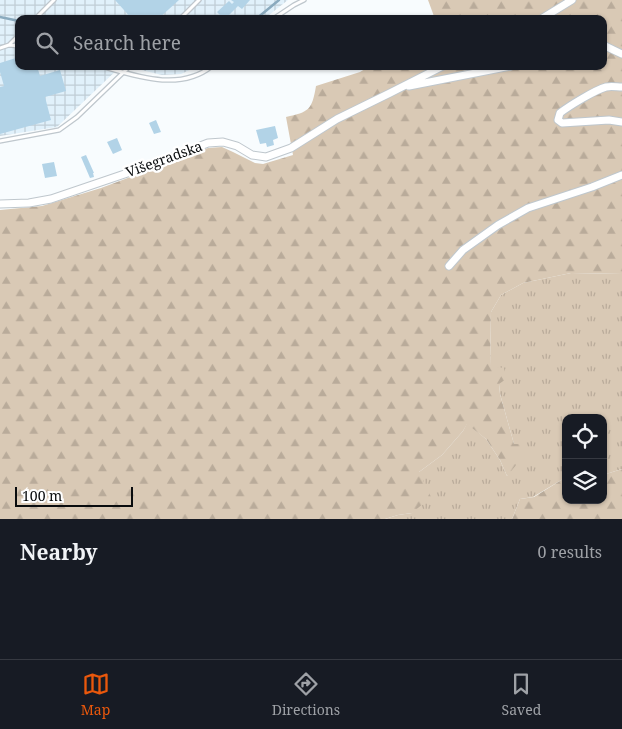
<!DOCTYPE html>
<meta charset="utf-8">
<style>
:root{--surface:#171b24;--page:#242831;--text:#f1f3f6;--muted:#9ea1a6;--line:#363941;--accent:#ea580c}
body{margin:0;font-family:"Noto Serif",serif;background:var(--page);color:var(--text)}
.controls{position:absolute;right:15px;bottom:15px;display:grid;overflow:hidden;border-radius:10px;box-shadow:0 1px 4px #0004}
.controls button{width:45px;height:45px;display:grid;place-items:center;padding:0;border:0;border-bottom:1px solid var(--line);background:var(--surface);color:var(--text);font:25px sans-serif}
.scale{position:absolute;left:15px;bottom:12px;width:118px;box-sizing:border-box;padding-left:5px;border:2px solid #090c0e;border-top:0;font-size:14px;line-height:18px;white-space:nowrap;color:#090c0e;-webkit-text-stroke:4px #fff;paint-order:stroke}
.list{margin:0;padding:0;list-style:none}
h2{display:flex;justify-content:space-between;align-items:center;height:65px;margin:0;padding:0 20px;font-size:21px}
h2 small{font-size:16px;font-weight:400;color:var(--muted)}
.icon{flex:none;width:28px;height:28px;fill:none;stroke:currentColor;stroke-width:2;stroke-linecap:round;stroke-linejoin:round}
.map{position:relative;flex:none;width:622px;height:519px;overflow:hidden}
.search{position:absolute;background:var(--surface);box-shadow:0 1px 4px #0004;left:15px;right:15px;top:15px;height:55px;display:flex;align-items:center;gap:12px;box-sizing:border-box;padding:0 18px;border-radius:10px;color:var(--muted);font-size:19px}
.sheet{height:140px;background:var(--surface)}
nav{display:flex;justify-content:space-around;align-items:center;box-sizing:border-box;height:70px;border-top:1px solid var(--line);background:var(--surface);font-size:14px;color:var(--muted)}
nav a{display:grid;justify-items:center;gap:2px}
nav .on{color:var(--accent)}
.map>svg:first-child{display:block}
.industrial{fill:url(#industrial-grid)}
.grass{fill:url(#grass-tufts)}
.forest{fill:url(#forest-firs)}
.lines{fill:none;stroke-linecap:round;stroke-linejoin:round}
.stream{stroke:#8aaabe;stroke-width:2.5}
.building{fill:#b2d3e7}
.lane-casing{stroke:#bfc7cd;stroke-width:5.5}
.street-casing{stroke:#bfc7cd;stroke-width:9}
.lane{stroke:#fff;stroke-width:3}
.street{stroke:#fff;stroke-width:7}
.labels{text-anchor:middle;stroke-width:5;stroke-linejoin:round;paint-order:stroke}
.street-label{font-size:14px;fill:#090c0e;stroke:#fff}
</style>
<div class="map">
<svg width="622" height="519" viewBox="0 0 622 519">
<defs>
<pattern id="industrial-grid" width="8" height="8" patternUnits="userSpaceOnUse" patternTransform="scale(1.25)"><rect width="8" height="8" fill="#e1f1fb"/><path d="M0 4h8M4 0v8" fill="none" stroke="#c0cdd6"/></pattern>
<pattern id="grass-tufts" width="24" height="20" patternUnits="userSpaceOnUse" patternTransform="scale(1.25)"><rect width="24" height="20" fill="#d9c9b5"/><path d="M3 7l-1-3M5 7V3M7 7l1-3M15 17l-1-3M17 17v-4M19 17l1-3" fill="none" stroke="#b9ab9a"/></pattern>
<pattern id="forest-firs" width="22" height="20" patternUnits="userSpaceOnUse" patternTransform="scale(1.25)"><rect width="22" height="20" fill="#d9c9b5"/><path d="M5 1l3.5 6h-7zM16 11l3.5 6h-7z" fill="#b9ab9a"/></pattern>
</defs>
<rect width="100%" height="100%" fill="#f8fcfe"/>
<path class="industrial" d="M 0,0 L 288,0 L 264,19 L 19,19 L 19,66 L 121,66 L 57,127 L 0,136 Z
M 125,66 L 198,66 L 181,74 L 162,75 Z"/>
<path class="grass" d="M 571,273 L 622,274 L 622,469 L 603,475 L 603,418 L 566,418 L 566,479 L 563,479 L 533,497 L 520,499 L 512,519 L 385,519 L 398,515 L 412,513 L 419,472 L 442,455 L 463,431 L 467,423 L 486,439 L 500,460 L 507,476 L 524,444 L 514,444 L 500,394 L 499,384 L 490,366 L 491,312 L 501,295 L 523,283 Z"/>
<path class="forest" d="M 428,0 L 622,0 L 622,274 L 571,273 L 523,283 L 501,295 L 491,312 L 490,366 L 504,368 L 506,379 L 499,384 L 500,394 L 514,444 L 524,444 L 528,451 L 507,476 L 500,460 L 486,439 L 467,424 L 463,431 L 442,455 L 419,472 L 431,497 L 412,513 L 398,515 L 385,519 L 0,519 L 0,210 L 42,206 L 101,188 L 208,148 L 222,147 L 233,152 L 255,163 L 263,164 L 293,155 L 286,117 C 309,112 312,110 316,86 L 360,72 L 370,66 L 603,66 L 603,19 L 435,19 Z
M 622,469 L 622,519 L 512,519 L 520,499 L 534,497 L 563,479 L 566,479 L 566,500 L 603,500 L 603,475 Z"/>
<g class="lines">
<path class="stream" d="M 0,17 L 19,21
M 256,19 L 279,0
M 163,66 L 168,66"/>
</g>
<path class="building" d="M 115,0 L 179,0 L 158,19 L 132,19 Z
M 231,0 L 250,0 L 242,9 L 238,6 L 225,19 L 224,19 L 217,12 L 229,1 L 232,4 L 234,2 Z
M 19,57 L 19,66 L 37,66 L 40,76 L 60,70 L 66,91 L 45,97 L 51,120 L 0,134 L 0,87 L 4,86 L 0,72 L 0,63 Z
M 156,120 L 161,132 L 154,134 L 149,123 Z
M 275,126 L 278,138 L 273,140 L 274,145 L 267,147 L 266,143 L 260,144 L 256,130 Z
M 117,138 L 122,150 L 113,154 L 107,142 Z
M 86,155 L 94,173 L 93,173 L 94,177 L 90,178 L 81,157 Z
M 54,162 L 57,176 L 45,178 L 42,164 Z"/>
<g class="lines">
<g class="lane-casing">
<path id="lane" d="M 35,19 L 54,0
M 180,19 L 199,0
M 273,19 L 294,5 L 304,0
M 9,45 L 19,35
M 0,48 L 9,45 L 19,46
M 101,66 C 136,76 180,92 212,66
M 0,141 L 59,130 L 77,117 L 130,66"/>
</g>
<g class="street-casing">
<path id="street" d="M 541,19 L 572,0
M 603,45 L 622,54
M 409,86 L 511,66
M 622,87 C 617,87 611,86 606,87 C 595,90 569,106 560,113 L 558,120 L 562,123 L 609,120 L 622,122
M 0,204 L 29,203 L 51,199 L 151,165 L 208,143 L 223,142 L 237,146 L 252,155 L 266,157 L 291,148 L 337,119 L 390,93 L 443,66
M 449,266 L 463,250 L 498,225 L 528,208 L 592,187 L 622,175"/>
</g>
<use href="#lane" class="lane"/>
<use href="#street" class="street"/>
</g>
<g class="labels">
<g class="street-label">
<text transform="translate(164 159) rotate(-20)" y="5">Višegradska</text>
</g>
</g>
</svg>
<div class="controls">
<button><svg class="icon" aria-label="locate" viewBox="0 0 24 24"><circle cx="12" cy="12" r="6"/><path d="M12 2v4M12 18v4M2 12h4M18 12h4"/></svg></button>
<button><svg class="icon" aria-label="layers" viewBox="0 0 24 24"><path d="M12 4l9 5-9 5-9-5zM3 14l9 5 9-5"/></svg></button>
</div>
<div class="scale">100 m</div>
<div class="search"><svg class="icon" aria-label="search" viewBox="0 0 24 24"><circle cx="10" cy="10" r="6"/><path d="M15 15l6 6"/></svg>Search here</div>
</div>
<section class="sheet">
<h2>Nearby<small>0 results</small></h2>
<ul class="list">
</ul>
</section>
<nav>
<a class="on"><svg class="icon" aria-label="map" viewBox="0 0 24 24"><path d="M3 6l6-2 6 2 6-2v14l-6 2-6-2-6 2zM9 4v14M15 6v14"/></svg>Map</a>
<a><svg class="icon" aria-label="directions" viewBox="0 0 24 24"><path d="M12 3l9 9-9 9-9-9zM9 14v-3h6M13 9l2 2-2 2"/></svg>Directions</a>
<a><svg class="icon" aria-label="saved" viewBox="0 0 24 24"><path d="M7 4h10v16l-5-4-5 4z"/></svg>Saved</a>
</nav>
